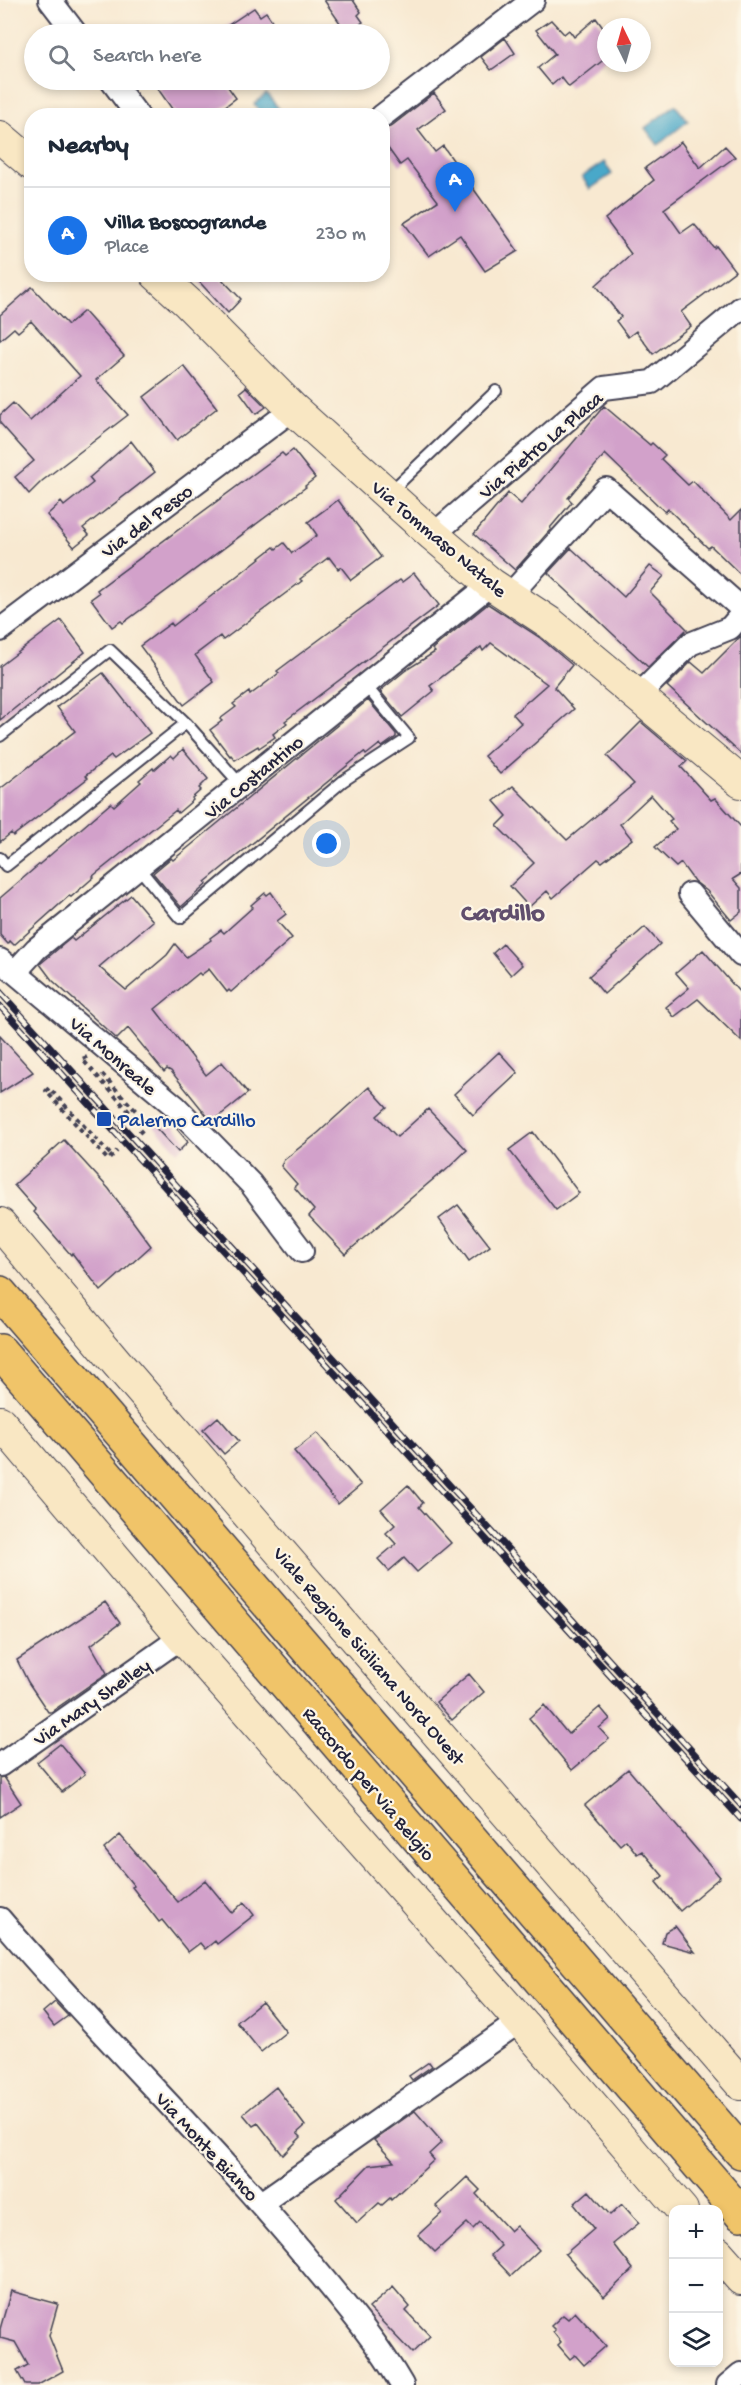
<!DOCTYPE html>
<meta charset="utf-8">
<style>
:root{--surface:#fff;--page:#f6f6f7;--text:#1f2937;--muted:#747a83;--line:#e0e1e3;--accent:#1a73e8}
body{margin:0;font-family:"Gochi Hand",sans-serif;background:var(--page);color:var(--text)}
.controls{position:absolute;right:18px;bottom:18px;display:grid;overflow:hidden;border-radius:12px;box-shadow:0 3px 9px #0003}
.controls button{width:54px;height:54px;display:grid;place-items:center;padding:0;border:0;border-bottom:2px solid var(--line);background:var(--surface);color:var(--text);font:30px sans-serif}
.compass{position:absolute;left:597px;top:18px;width:54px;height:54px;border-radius:50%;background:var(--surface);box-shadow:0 3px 9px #0003;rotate:355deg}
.you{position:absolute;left:327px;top:844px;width:21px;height:21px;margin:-15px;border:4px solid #fff;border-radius:50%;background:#1a73e8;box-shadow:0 0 0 9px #1a73e833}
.badge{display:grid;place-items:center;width:39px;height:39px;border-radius:50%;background:var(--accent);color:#fff;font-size:20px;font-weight:700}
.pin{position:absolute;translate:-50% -50px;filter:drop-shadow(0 2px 3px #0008)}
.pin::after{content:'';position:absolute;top:32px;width:21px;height:18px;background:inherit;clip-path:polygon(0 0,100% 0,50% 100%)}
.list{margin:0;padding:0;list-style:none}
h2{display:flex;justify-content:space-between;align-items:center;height:78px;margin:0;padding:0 24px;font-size:26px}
h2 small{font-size:20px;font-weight:400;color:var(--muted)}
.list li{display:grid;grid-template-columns:39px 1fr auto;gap:18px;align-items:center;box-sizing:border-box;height:96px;padding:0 24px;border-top:2px solid var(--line)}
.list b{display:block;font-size:22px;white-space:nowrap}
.list p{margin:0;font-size:20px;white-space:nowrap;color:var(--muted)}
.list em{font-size:20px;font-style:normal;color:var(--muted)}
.icon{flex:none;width:33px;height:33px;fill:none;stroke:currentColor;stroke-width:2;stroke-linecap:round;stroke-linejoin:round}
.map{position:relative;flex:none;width:741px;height:2385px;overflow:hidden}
.search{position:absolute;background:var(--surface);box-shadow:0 3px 9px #0003;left:24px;top:24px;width:366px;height:66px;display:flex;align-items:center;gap:15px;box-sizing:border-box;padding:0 21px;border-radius:33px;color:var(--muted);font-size:22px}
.panel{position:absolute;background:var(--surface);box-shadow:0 3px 9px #0003;left:24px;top:108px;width:366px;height:174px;border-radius:24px}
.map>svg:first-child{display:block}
.water{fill:#4aa8c9;stroke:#366582;stroke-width:1.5}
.building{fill:#d2a1ca}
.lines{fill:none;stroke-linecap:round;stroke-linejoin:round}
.lane-casing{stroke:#424052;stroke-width:14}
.street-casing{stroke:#424052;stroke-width:26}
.secondary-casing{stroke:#424052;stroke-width:34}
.highway-casing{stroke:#424052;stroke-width:36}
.path{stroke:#424052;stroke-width:4;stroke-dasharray:4.5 4.5;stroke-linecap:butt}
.lane{stroke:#fff;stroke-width:10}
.street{stroke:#fff;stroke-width:22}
.secondary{stroke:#f9e7c3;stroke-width:32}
.highway{stroke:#f0c469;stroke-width:33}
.rail-casing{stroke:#22223b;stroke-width:7}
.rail{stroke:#fcf5e5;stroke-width:4.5;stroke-dasharray:14;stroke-linecap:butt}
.transit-dot{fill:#1a4fb4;stroke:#fcf5e5;stroke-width:2}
.labels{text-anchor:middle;stroke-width:4.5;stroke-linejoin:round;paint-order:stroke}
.street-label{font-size:20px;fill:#22223b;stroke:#fcf5e5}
.transit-label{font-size:20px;fill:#164399;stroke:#fcf5e5;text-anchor:start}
.district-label{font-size:26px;font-weight:bold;fill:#604e6d;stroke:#fcf5e5}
</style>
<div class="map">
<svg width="741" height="2385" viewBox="0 0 741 2385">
<rect width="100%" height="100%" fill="#fcf5e5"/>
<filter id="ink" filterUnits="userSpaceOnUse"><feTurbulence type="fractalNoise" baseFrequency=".0167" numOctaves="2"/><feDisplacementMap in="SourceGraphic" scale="12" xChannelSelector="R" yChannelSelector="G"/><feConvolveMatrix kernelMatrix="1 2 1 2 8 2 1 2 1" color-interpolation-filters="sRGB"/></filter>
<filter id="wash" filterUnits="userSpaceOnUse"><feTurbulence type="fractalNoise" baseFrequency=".008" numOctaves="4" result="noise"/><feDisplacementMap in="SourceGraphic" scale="24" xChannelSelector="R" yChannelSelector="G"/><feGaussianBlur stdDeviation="1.35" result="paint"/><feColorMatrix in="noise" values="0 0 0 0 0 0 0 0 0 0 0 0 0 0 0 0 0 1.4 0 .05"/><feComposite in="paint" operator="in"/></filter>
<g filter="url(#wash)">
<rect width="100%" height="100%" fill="#f8e9d1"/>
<path class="water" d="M 266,94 L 267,94 L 284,115 L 263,115 L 254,104 Z
M 675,105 L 688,121 L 658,145 L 645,128 Z
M 604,162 L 612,174 L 590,189 L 582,177 Z"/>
<g id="blocks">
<path class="building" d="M 324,0 L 353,0 L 361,12 L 358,15 L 363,22 L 347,33 Z
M 254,8 L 260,16 L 266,12 L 275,25 L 261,34 L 215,34 Z
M 596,18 L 606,32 L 606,58 L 569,87 L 561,77 L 552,85 L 538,68 L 555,54 L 536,30 L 551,20 L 564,34 L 569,30 L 574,37 Z
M 505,38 L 515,53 L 491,70 L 481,57 Z
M 158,80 L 223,80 L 236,98 L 212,116 L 177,116 L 158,89 L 162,86 Z
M 434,93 L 446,109 L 418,130 L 435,152 L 443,146 L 518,251 L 485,271 L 460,235 L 429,256 L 404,223 L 438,201 L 407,160 L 400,165 L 382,140 L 382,129 L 390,127 Z
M 681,142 L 700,168 L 725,146 L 735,157 L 664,209 L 681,233 L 694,224 L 714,248 L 716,246 L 735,271 L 681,312 L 691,326 L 653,354 L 636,331 L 628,337 L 616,321 L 621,317 L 596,285 L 631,254 L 605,219 L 654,180 L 645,168 Z
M 192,274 L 217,274 L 241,299 L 228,313 Z
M 32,287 L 68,325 L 84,311 L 124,356 L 96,380 L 128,415 L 42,481 L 29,494 L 15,477 L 34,461 L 0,423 L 0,415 L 13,403 L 30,421 L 80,376 L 31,321 L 18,332 L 14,328 L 0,340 L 0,315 Z
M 184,366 L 217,408 L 177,440 L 144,397 Z
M 246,387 L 266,407 L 256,414 L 240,392 Z
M 604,406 L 650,445 L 652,443 L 665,455 L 661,459 L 688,485 L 693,481 L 731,520 L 741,510 L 741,575 L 711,546 L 708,548 L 668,509 L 665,512 L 605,454 L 568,498 L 572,502 L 550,528 L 551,529 L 515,570 L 474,534 L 508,493 L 521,504 Z
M 131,441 L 155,472 L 83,528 L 89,535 L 74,547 L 47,515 L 61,502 L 64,506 L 93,483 L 89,478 Z
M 293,450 L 315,478 L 305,486 L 306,487 L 123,623 L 121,621 L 112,627 L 91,599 L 99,593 L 97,590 L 282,453 L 285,456 Z
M 338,500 L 381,557 L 351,580 L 341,567 L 338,569 L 329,557 L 300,579 L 302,581 L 223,640 L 220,636 L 195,655 L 214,682 L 184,705 L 140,646 L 171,623 L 173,626 L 274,547 L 276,549 L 284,543 L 292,553 L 317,535 L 308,522 Z
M 571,548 L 624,597 L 650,566 L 664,576 L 650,592 L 687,629 L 648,667 L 548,573 Z
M 414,573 L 439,605 L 285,721 L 287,723 L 273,734 L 275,737 L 259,748 L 258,746 L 235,760 L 231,755 L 230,756 L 210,730 L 222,721 L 220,719 L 236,707 L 233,704 L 249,692 L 250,695 L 279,673 L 277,671 L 293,659 L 400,580 L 402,582 Z
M 488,604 L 539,637 L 572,665 L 554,687 L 574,709 L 500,774 L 484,756 L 521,723 L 513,714 L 547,684 L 491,643 L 483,651 L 481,647 L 430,686 L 434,691 L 402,717 L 380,691 L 406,670 L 435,652 L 432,649 Z
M 61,620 L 85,652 L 0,720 L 0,666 Z
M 741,636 L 741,754 L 667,686 L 691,662 L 704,673 Z
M 103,673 L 150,733 L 114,759 L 111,756 L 85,776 L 88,778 L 13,836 L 11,833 L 0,842 L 0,789 L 75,731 L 57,707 Z
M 368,700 L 396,734 L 396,737 L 382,747 L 380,744 L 366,755 L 364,752 L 205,882 L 207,884 L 181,907 L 153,873 L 171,858 L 173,860 Z
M 641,722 L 687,761 L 681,767 L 711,800 L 715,798 L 741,827 L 741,874 L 733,879 L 741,888 L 741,912 L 731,920 L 707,891 L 694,881 L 681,863 L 676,867 L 655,847 L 676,829 L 669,821 L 672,819 L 651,795 L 620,824 L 632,839 L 602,862 L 598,859 L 553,898 L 547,891 L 529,907 L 510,886 L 534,863 L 497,826 L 507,816 L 494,801 L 513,786 L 567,840 L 634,784 L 607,756 Z
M 183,749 L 208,779 L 199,788 L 201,790 L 192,798 L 193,800 L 178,813 L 176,810 L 93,876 L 94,877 L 71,897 L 69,896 L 14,945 L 10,941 L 8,944 L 0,935 L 0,898 L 111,803 L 114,806 L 141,782 L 139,780 L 153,768 L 154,770 L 171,755 L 174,758 Z
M 271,892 L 286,914 L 277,921 L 292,938 L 231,992 L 229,990 L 227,992 L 209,969 L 201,975 L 199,973 L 155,1009 L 206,1075 L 222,1062 L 248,1093 L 212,1122 L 171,1071 L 167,1069 L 164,1072 L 128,1028 L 117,1039 L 52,980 L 40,964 L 71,938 L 74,941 L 131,895 L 153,921 L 99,967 L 126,990 L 167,955 L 175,944 L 186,957 L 211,940 L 210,938 L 221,930 L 224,933 L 253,907 L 251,905 L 265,893 L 267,895 Z
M 645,927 L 660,944 L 604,994 L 589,976 Z
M 503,944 L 522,965 L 511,975 L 493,953 Z
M 703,950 L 741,994 L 741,1041 L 698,999 L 674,1017 L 666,1007 L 689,988 L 676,973 Z
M 0,1036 L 33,1072 L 0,1093 Z
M 499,1052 L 518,1073 L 473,1115 L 454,1094 Z
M 369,1087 L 387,1107 L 377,1116 L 397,1137 L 428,1109 L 467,1150 L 444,1172 L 443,1171 L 345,1254 L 309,1216 L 314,1210 L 294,1187 L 297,1184 L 281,1166 L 284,1160 L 318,1133 Z
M 166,1116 L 188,1142 L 178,1152 L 154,1126 Z
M 533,1132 L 579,1193 L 556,1210 L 509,1150 Z
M 64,1140 L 109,1189 L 151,1246 L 101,1291 L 72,1253 L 71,1255 L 34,1212 L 36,1210 L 14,1185 Z
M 458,1205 L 490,1246 L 469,1261 L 439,1219 Z
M 218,1417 L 239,1441 L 224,1454 L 203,1430 Z
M 317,1433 L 361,1485 L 338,1504 L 294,1451 Z
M 408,1485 L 423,1503 L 419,1507 L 451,1543 L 417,1572 L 404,1558 L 389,1571 L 378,1559 L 396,1544 L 386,1533 L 395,1525 L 381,1509 Z
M 105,1602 L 120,1623 L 91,1645 L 107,1673 L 51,1712 L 48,1712 L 28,1682 L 17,1660 Z
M 469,1674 L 484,1692 L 452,1720 L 436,1702 Z
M 544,1705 L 568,1734 L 600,1707 L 610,1719 L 599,1728 L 609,1739 L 572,1770 L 529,1718 Z
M 60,1744 L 85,1774 L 62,1792 L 37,1762 Z
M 628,1769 L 720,1877 L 680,1911 L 656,1882 L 663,1876 L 642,1851 L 637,1854 L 626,1840 L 620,1845 L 585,1805 Z
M 4,1777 L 21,1803 L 0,1817 L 0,1778 Z
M 120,1835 L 178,1902 L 205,1880 L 232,1913 L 244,1902 L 254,1915 L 217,1944 L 215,1941 L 205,1949 L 200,1943 L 188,1952 L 162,1920 L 159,1922 L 132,1887 L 134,1886 L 104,1849 Z
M 675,1926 L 695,1952 L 662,1943 L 665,1932 Z
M 55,2002 L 68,2016 L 54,2026 L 43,2012 Z
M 262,2002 L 286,2032 L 261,2052 L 237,2022 Z
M 429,2062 L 432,2066 L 412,2080 L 409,2076 Z
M 276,2087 L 305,2126 L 297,2133 L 301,2137 L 283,2155 L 258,2123 L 253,2126 L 243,2114 Z
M 415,2111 L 442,2142 L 429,2154 L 434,2160 L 391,2200 L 390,2198 L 382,2205 L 379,2203 L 357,2223 L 336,2199 L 369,2165 L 394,2162 L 374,2140 Z
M 467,2177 L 480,2190 L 476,2194 L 510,2231 L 516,2226 L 539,2250 L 511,2276 L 491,2255 L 501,2246 L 480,2222 L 473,2229 L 467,2223 L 435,2252 L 418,2235 L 442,2213 L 436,2206 Z
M 589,2191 L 610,2215 L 622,2204 L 639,2223 L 613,2244 L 633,2269 L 604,2297 L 565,2254 L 594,2229 L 574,2204 Z
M 393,2287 L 410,2307 L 406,2311 L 430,2336 L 412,2353 L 369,2308 Z
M 11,2291 L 58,2304 L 49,2336 L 63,2371 L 38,2385 L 25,2385 L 17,2371 L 28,2365 L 15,2342 L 0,2338 L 0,2329 Z
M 575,2312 L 606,2346 L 584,2365 L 575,2355 L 570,2359 L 558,2345 L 561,2342 L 553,2332 L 555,2330 L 551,2326 L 563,2315 L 568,2319 Z"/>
</g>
</g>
<g filter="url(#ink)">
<use href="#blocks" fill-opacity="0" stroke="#424052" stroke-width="1.5"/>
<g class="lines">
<g class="lane-casing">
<path id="lane" d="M 390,492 L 496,391
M 0,736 L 110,650 L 186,723 L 241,785
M 0,858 L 6,866 L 186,723
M 138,867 L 180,918 L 343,781 L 409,738 L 366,686"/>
</g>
<g class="street-casing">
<path id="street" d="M 50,0 L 76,34
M 111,80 L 138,116
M 382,116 L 533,0
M 433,535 L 604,388 L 652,382 L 741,308
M 509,596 L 606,489 L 741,608
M 0,630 L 293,409
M 639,695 L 690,644 L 730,628 L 741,615
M 690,894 L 741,955
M 0,960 L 176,1107 L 251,1184 L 302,1251
M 16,971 L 36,949 L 491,584
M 0,1765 L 182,1637
M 0,1919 C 99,2036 211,2142 309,2261 C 342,2301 376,2340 402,2385
M 261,2203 L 520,2021
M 728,2385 L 741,2374"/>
</g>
<g class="secondary-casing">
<path id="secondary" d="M 0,137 L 32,164
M 156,274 L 188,303 L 293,409 L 433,535 L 491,584 L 550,623 L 741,782
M 0,1224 L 117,1363 L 741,2084
M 0,1422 L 182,1637 L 520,2021 L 682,2210
M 718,2253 L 741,2279"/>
</g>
<g class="highway-casing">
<path id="highway" d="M 0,1293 L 741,2152
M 0,1351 L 741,2214"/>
</g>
<path class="path" d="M 87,1057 L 82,1059 L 141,1125
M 102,1074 L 148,1124
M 139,1133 L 157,1117
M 110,1154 L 49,1088 L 46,1091 L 108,1160 L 117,1151"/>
<use href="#lane" class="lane"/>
<use href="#street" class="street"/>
<use href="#secondary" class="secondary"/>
<use href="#highway" class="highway"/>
<g class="rail-casing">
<path id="rail" d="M 0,992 L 741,1805
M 0,1006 L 741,1819"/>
</g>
<use href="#rail" class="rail"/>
</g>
</g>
<rect class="transit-dot" x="96" y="1111" width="16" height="16" rx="3"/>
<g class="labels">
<g class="street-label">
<text transform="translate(540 444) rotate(-40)" y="7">Via Pietro La Placa</text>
<text transform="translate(146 520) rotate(-37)" y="7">Via del Pesco</text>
<text transform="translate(440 538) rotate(40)" y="7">Via Tommaso Natale</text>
<text transform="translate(253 776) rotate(-39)" y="7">Via Costantino</text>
<text transform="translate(114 1055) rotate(41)" y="7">Via Monreale</text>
<text transform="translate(370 1655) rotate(49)" y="7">Viale Regione Siciliana Nord Ovest</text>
<text transform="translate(91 1701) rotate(-35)" y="7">Via Mary Shelley</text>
<text transform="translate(370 1783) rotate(50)" y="7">Raccordo per Via Belgio</text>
<text transform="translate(208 2146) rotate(47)" y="7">Via Monte Bianco</text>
</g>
<g class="transit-label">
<text x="118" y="1126">Palermo Cardillo</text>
</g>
<g class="district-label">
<text x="503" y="920">Cardillo</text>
</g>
</g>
</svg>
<div class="controls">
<button>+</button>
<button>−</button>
<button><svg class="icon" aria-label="layers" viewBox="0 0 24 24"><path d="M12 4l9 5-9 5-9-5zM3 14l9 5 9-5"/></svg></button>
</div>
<svg class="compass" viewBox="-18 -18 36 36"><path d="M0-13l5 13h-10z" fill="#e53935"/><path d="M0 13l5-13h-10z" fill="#747a83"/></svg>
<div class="you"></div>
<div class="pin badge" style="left:455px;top:212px">A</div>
<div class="search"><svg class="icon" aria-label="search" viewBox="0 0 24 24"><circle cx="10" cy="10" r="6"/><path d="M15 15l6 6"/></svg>Search here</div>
<section class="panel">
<h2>Nearby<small></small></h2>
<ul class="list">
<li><span class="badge">A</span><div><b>Villa Boscogrande</b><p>Place</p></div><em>230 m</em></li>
</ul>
</section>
</div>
